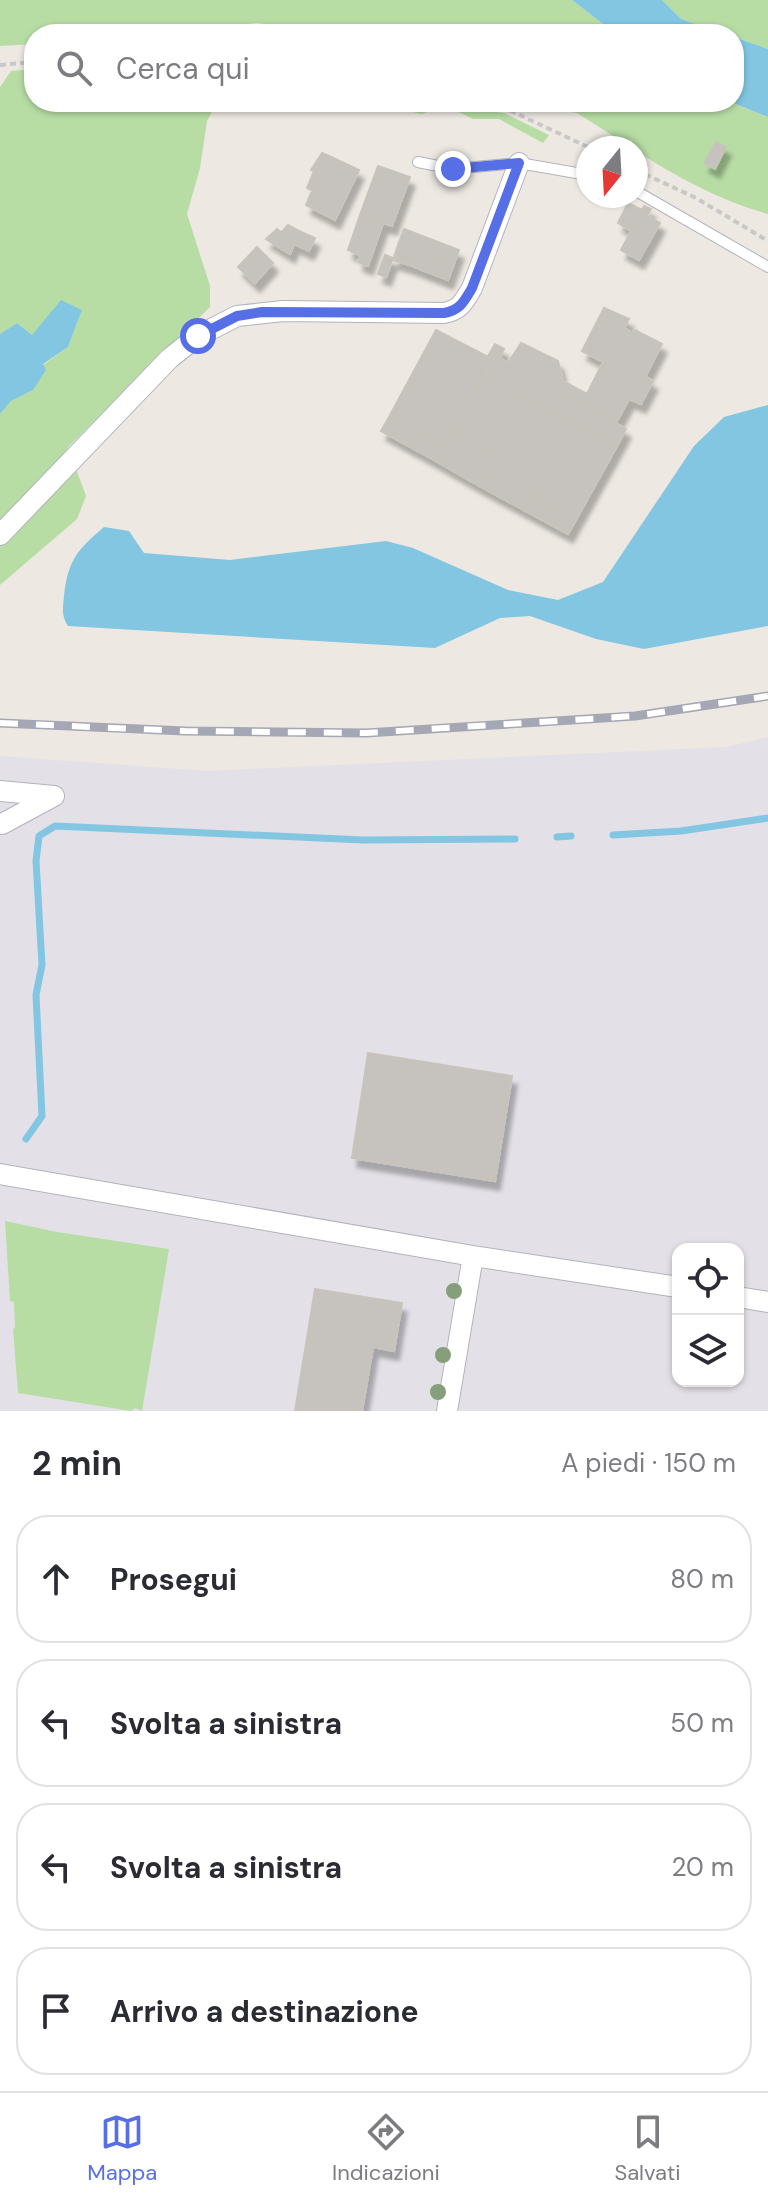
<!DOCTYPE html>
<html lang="it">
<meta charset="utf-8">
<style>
:root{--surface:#fff;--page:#f7f7f7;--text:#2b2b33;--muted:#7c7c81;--line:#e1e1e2;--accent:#566ee6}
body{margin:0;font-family:"DM Sans",sans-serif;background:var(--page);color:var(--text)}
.controls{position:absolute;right:24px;bottom:24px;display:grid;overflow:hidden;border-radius:16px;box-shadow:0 2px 6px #0004}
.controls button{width:72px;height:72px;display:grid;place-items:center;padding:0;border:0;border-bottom:2px solid var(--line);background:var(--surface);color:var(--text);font:40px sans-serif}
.compass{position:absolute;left:576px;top:136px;width:72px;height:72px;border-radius:50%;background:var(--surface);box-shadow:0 2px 6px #0004;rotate:198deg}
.stop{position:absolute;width:24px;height:24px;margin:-18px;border:6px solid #566ee6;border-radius:50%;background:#fff}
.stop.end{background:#566ee6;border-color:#fff;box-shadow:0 2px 8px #0008}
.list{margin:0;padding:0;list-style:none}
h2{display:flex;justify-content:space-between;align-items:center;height:104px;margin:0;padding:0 32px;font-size:34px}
h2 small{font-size:26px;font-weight:400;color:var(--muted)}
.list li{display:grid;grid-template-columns:52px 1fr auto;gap:24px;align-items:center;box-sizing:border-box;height:128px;margin:0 16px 16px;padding:0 16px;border:2px solid var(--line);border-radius:32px}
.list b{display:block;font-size:30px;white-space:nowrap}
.list em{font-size:26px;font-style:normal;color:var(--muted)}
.icon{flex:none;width:44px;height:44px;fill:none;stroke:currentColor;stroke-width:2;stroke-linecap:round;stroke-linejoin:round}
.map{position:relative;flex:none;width:768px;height:1411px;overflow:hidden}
.search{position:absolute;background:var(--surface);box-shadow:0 2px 6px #0004;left:24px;right:24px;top:24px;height:88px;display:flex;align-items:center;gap:20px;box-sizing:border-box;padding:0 28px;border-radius:32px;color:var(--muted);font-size:30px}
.sheet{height:680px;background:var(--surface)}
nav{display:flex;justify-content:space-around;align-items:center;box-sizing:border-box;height:112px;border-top:2px solid var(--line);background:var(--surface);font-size:22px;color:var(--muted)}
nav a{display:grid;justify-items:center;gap:4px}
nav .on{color:var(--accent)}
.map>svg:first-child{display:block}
.industrial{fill:#e3e1e7;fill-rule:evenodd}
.green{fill:#b7dda5}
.water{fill:#82c6e2}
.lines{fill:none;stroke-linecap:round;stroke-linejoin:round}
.stream{stroke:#82c6e2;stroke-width:7}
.building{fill:#c6c2bd;stroke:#c8c4bb;stroke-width:2;filter:url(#shadow)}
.service-casing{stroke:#b2b3bc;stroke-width:12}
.minor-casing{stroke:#b2b3bc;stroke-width:22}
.path{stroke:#c8c8c8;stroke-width:4;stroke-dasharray:6 4;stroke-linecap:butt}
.service{stroke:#fff;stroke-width:10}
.minor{stroke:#fff;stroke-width:20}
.rail-casing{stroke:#a5a7b5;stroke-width:9}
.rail{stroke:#fff;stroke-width:6;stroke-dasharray:18;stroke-linecap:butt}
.tree{fill:#859f7a}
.route{stroke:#566ee6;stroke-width:10}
</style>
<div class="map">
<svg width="768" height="1411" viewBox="0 0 768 1411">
<defs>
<filter id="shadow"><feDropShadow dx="5" dy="9" stdDeviation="2" flood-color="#0004"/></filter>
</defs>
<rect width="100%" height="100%" fill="#ede8e2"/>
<path class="industrial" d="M 768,737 L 768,1411 L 0,1411 L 0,756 L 208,771 L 726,747 ZM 678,1249 L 738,1249 L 738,1381 L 678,1381 Z"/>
<path class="green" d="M 0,0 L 572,0 L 616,34 L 324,34 L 258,23 L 140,34 L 34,34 L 34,44 L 0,46 Z
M 662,0 L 768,0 L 768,49 L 734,37 L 734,34 L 725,34 L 681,19 Z
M 34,69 L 34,102 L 217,102 L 207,121 L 200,168 L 187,214 L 210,286 L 210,307 L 68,447 L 86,496 L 77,519 L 0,585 L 0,414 L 11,401 L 33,390 L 43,365 L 68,347 L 82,310 L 32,335 L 17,323 L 0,334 L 0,87 L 11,71 Z
M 365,102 L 471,102 L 487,111 L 504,113 L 549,135 L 543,143 L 499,119 L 473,119 L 444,105 L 422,114 Z
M 500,102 L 731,102 L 768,117 L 768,214 C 721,201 677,177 636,151 L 636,148 L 632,148 L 577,113 L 545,107 L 507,109 Z
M 5,1221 L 57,1232 L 169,1249 L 142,1411 L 135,1408 L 131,1411 L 18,1393 L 13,1329 L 15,1328 L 14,1302 L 10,1301 Z"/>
<path class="water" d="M 572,0 L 662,0 L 681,19 L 725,34 L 616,34 Z
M 734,37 L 768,49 L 768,117 L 731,102 L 734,102 Z
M 61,300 L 82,310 L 68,347 L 43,364 L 46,370 L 33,390 L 11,401 L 0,414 L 0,334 L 17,323 L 32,335 Z
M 768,405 L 768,626 L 644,649 L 596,639 L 530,616 L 500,618 L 435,648 L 68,626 C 61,615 63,608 64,596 C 68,560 77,550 104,527 L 129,531 L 144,553 L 230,560 L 386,541 L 413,548 L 508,590 L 558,600 L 603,582 L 694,446 L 724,417 Z"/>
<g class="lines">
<path class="stream" d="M 613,835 L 681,831 L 768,818
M 557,837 L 571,836
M 26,1139 L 42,1116 L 36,995 L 42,965 L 36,861 L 39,836 L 55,826 L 363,840 L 515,839"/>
</g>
<path class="building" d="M 716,142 L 726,147 L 715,169 L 704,163 Z
M 322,153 L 327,155 L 313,191 L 307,188 L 314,171 L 311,170 Z
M 327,155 L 359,170 L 335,220 L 306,205 Z
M 378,166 L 410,177 L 392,226 L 360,215 Z
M 628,203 L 642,210 L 631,231 L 618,223 Z
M 644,206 L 651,209 L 647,216 L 660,223 L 639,260 L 621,250 Z
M 360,215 L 383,223 L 368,266 L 358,262 L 360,255 L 348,250 Z
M 288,225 L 299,231 L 294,244 L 278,236 Z
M 277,229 L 281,232 L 278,236 L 294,244 L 290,254 L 266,239 Z
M 404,229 L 459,250 L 454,264 L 438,259 L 432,274 L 409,265 L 414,250 L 398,245 Z
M 299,231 L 315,238 L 309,251 L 294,244 Z
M 398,245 L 414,250 L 409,265 L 393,260 Z
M 257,247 L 273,263 L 255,283 L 238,267 Z
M 385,255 L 393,258 L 386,277 L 378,274 Z
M 438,259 L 454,264 L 448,280 L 432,274 Z
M 604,308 L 629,319 L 624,328 L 633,333 L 635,330 L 662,344 L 645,377 L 653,381 L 641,404 L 629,399 L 616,423 L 557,392 L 563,381 L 587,394 L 603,362 L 582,351 Z
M 436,330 L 492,359 L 444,446 L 390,415 Z
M 521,343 L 558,361 L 563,381 L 557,392 L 626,429 L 617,446 L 485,375 L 492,359 L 497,363 L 500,358 L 508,363 Z
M 495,344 L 504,349 L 497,363 L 488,356 Z
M 485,375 L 527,397 L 495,453 L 453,430 Z
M 527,397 L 579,426 L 539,499 L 486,470 Z
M 390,415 L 444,446 L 436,461 L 381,431 Z
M 579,426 L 597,435 L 557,509 L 539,499 Z
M 453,430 L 495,453 L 478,485 L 436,461 Z
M 597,435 L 617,446 L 568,534 L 478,485 L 486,470 L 557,509 Z
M 368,1053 L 512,1076 L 495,1181 L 352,1158 Z
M 315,1289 L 402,1303 L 394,1351 L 373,1347 L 362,1411 L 295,1411 Z"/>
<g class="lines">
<g class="service-casing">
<path id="service" d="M 418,162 L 453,169 L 519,163 L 588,175
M 636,191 L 768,267"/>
</g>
<g class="minor-casing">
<path id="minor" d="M 0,535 L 170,358 L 198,336 L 237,316 L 283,311 L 444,313 C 460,310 464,302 472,288 L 519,163
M 0,791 L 54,796
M 2,824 L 54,796
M 0,1174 L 473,1256 L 678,1287
M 738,1297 L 768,1302
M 447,1411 L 473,1256"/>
</g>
<path class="path" d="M 0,65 L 34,62
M 492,102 L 590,148
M 636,170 L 696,198 L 768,241"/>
<use href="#service" class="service"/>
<use href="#minor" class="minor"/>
<g class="rail-casing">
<path id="rail" d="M 0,723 L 185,731 L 366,733 L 635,716 L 768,696"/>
</g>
<use href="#rail" class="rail"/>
</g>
<g class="tree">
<circle cx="454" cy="1291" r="8"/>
<circle cx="443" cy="1355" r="8"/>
<circle cx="438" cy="1392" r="8"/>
</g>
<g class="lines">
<path class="route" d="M 198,336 L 237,316 L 262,312 L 444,313 C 460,310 464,302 472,288 L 519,163 L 453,169"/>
</g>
</svg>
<div class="controls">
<button><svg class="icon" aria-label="locate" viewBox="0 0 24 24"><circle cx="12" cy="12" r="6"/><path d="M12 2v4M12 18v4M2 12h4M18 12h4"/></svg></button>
<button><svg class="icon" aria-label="layers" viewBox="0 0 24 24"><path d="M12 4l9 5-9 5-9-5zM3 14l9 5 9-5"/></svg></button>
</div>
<svg class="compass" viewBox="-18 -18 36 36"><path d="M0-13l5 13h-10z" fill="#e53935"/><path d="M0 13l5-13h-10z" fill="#7c7c81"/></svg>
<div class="stop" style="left:198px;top:336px"></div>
<div class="stop end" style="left:453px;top:169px"></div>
<div class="search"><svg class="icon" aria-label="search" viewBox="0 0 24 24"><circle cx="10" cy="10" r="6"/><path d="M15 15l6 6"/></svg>Cerca qui</div>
</div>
<section class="sheet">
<h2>2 min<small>A piedi · 150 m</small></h2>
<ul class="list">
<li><svg class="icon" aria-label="ahead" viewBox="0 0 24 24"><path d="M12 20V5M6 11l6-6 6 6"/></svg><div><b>Prosegui</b></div><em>80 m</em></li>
<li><svg class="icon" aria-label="left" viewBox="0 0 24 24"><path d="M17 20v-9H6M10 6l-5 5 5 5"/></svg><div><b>Svolta a sinistra</b></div><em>50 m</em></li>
<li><svg class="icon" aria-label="left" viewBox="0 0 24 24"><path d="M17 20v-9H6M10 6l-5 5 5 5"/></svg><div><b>Svolta a sinistra</b></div><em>20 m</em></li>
<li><svg class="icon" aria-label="arrive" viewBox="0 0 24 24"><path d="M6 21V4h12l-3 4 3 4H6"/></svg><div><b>Arrivo a destinazione</b></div></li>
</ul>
</section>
<nav>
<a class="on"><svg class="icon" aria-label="map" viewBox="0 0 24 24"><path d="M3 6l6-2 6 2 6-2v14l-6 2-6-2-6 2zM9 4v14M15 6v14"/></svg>Mappa</a>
<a><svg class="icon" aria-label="directions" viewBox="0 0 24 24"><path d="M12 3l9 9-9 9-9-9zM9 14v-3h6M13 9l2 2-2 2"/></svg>Indicazioni</a>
<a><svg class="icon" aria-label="saved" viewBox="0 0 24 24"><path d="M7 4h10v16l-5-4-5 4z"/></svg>Salvati</a>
</nav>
